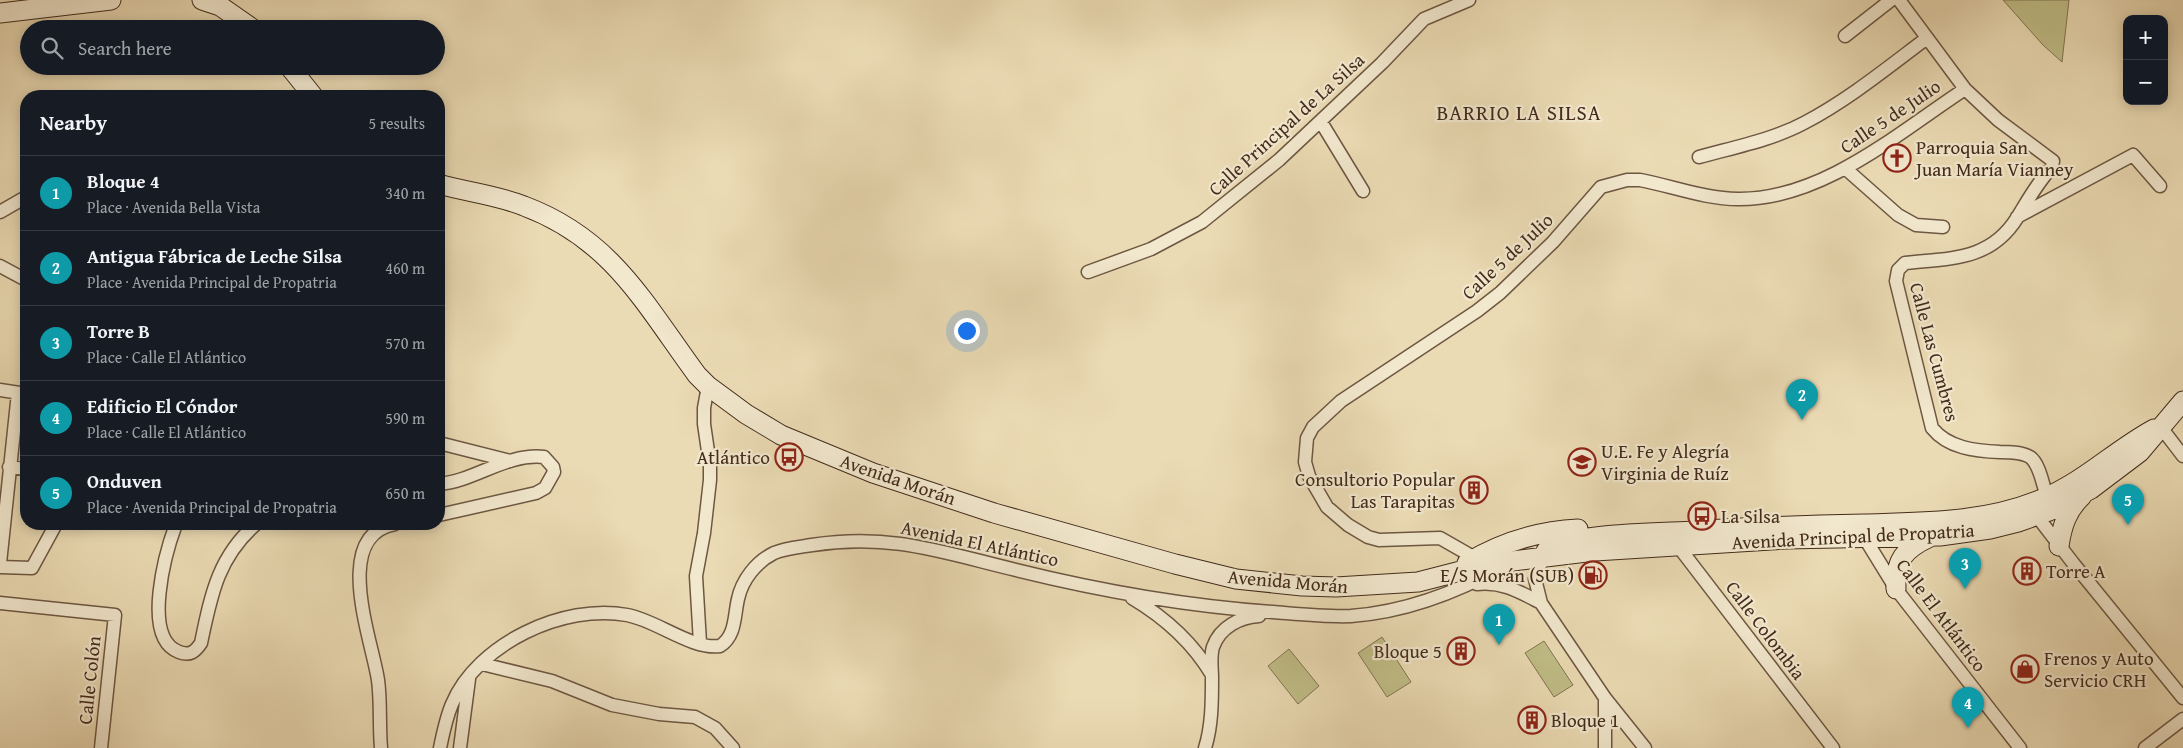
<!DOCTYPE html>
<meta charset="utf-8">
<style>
body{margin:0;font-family:"Gentium Book Plus",serif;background:#20242c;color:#f1f3f6}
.controls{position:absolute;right:15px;top:15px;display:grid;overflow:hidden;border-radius:10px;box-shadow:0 2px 12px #0003}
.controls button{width:45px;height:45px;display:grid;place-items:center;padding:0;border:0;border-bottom:1px solid #363941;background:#171b24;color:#f1f3f6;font:25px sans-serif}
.you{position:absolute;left:966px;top:330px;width:18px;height:18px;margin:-12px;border:4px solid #fff;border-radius:50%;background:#1a73e8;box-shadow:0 0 0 8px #1a73e833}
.badge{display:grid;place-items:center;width:32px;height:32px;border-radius:50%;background:#1a73e8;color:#fff;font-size:16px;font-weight:700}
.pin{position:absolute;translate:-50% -41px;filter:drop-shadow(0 1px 2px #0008)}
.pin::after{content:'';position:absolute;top:26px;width:18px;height:15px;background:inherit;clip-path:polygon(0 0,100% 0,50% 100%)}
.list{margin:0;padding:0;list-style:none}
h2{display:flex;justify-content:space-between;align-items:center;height:65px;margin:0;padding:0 20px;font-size:21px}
h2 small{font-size:16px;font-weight:400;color:#9ea1a6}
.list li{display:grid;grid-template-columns:32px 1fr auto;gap:15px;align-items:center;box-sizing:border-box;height:75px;padding:0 20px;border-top:1px solid #363941}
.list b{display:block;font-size:19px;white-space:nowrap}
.list p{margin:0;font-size:16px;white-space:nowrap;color:#9ea1a6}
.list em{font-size:16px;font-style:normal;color:#9ea1a6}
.icon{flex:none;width:28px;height:28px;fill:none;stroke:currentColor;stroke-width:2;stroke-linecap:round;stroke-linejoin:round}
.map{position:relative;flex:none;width:2183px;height:748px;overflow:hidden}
.search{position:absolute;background:#171b24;box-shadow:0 2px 12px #0003;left:20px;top:20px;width:425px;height:55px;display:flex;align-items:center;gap:12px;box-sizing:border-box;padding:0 18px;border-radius:28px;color:#9ea1a6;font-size:19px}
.panel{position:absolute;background:#171b24;box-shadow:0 2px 12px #0003;left:20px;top:90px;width:425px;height:440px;border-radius:20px}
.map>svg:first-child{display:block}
</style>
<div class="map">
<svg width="2183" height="748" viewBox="0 0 2183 748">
<rect width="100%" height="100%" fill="#ebdbb4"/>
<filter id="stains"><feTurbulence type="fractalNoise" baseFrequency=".004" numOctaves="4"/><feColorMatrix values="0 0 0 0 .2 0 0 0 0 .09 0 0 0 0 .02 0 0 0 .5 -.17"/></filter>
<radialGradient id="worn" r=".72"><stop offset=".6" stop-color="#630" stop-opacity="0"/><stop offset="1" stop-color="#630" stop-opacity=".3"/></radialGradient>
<path fill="#c0bd87" stroke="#827452" d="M2003,0H2069L2062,62L2043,45Z
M1382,637L1411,682L1387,697L1358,653Z
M1544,641L1573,685L1554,697L1525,653Z
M1289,649L1319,686L1298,704L1268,666Z"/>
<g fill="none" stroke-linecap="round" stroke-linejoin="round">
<g stroke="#6d5742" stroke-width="15">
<path id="street" d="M1899,0L1965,89L1998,120L2053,161L2052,167C2037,183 2028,200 2017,218C1990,261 1950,258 1905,263L1898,270L1896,281L1932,428C1948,448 1975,451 2000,452C2009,452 2022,452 2030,457C2040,464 2043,486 2047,497
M1845,36L1891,0
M1321,122L1363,191
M1699,157C1735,147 1772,140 1804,123C1848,100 1887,68 1927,38
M1846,169L1898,215L1916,225L1943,227
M0,212L26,197
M2017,217L2133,155L2160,186
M0,266L26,280
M1088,272L1151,249L1202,222L1279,160L1382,63L1424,19L1469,0
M0,390L26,394
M2160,426L2183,456
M439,443L510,461
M9,467L26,469
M439,484C475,481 506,453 544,457L553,467L554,472L545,488L536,493L439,515
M2033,511L2073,563L2183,698
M176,524C166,551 141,638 179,652C190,656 195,652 201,643C211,595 218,557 256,524
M1863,531L1864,537L1896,589L2020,748
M1678,541V546L1833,748
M1543,557L1535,579L1541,603L1605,698L1645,748
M1475,558L1440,538L1379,540L1368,537L1348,525L1327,507L1309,476L1305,462L1307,438L1313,427L1341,401L1477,311L1500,293L1553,242L1601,187L1627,180H1640C1672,186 1705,199 1738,199C1822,200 1898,133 1965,89
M0,563L18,393
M0,567L32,568L56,524
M1477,584C1502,581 1520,592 1541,603
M1132,598C1164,617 1193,643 1212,675
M0,603L115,615L101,748
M700,643L696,576L704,533L710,480V465L704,424V408L708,386
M482,664L552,681L612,705L659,714L695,717L715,728L733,748
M381,748C379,725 381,702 378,680C372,640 331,535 395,524
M440,748C443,733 446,718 452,704C477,644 564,603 627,615C656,620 692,650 720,646C736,636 734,616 738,599C742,580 756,562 774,553C785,548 800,547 812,545C891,533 941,552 1016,570C1101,591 1186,606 1273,612C1298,614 1325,617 1351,616C1406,612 1458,592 1506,565
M460,748L469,679
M1205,748C1212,726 1212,701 1212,678C1212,668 1210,657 1213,647C1220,627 1240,617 1259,616
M1605,748V698
M2145,748L2183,719"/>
</g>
<g stroke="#432b1c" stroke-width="21">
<path id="secondary" d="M202,0L220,6L253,29
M0,13L111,0
M289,66L313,96
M439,184C466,192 497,195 524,206C612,239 644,303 697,375L708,386L746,414L781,435L873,473L994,513L1175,564L1236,579L1302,586L1336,587L1418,582L1488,564L1595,551L1786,539L1940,536L1990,529L2018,522L2049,511L2091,489L2140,452L2183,401
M2059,546C2062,526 2067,510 2082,496
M1546,551C1561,533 1667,533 1694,531C1751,527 1807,525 1864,524C1925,522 1984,523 2042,499C2084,482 2115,450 2154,429
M1467,563C1502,542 1537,531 1578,529
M1896,589C1895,560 1904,549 1930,537"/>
</g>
<use href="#street" stroke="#f2e8ce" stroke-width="12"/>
<use href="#secondary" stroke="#f2e8ce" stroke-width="19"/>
</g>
<defs>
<g id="church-ring" transform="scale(1.4375)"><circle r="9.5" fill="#f2e8ce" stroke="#8f2418" stroke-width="1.5"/><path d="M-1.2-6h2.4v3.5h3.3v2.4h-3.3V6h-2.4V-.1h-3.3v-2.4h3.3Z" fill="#8f2418"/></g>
<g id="bus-ring" transform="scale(1.4375)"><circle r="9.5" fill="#f2e8ce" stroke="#8f2418" stroke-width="1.5"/><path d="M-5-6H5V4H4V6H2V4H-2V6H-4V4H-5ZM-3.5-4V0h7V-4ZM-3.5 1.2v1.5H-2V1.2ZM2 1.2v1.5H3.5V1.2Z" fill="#8f2418"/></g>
<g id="school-ring" transform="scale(1.4375)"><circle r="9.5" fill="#f2e8ce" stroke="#8f2418" stroke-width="1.5"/><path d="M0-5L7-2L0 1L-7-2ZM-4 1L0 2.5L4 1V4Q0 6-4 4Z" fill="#8f2418"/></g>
<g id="building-ring" transform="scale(1.4375)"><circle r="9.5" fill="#f2e8ce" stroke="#8f2418" stroke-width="1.5"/><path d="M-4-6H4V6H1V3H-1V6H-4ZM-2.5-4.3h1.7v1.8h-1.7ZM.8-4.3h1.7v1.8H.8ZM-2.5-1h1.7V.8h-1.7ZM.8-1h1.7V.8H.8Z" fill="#8f2418"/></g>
<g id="fuel-ring" transform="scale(1.4375)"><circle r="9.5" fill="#f2e8ce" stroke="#8f2418" stroke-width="1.5"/><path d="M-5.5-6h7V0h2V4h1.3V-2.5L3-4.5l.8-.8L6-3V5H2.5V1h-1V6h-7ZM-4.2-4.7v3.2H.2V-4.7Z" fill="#8f2418"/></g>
<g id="shop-ring" transform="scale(1.4375)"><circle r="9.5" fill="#f2e8ce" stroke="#8f2418" stroke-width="1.5"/><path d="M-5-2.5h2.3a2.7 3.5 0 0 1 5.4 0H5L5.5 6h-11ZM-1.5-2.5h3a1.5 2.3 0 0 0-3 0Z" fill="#8f2418"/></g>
</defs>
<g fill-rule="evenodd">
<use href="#church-ring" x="1897" y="158"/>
<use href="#bus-ring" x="789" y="457"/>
<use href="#school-ring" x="1582" y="462"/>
<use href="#building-ring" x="1474" y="490"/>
<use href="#bus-ring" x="1702" y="516"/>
<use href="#building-ring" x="2027" y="571"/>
<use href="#fuel-ring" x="1593" y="575"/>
<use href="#building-ring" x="1461" y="651"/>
<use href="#shop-ring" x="2025" y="669"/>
<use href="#building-ring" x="1532" y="720"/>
</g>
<g text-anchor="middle" stroke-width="4.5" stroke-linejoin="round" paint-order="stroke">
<g font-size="19" fill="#432b1c" stroke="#f2e8ce">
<text transform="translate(1890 116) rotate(-34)" y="7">Calle 5 de Julio</text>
<text transform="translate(1286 124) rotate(-42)" y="7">Calle Principal de La Silsa</text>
<text transform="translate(1507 256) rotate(-43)" y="7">Calle 5 de Julio</text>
<text transform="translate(1935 352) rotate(75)" y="7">Calle Las Cumbres</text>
<text transform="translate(898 479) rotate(19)" y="7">Avenida Morán</text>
<text transform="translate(1853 536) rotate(-3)" y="7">Avenida Principal de Propatria</text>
<text transform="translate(980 543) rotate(12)" y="7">Avenida El Atlántico</text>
<text transform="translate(1288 581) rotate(5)" y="7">Avenida Morán</text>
<text transform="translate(1942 615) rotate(53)" y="7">Calle El Atlántico</text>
<text transform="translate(1766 630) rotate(53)" y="7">Calle Colombia</text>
<text transform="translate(89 680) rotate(-84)" y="7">Calle Colón</text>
</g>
<g font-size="19" fill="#432b1c" stroke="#f2e8ce" text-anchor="start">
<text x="1916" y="154">Parroquia San<tspan x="1916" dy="22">Juan María Vianney</tspan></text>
<text x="1601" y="458">U.E. Fe y Alegría<tspan x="1601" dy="22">Virginia de Ruíz</tspan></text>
<text x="770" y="464" text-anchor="end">Atlántico</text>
<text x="1455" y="486" text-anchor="end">Consultorio Popular<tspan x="1455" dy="22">Las Tarapitas</tspan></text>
<text x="1721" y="523">La Silsa</text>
<text x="2046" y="578">Torre A</text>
<text x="1574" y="582" text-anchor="end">E/S Morán (SUB)</text>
<text x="1442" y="658" text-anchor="end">Bloque 5</text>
<text x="2044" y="665">Frenos y Auto<tspan x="2044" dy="22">Servicio CRH</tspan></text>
<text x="1551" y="727">Bloque 1</text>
</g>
<g font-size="21" letter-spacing="1" fill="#432b1c" stroke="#f2e8ce">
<text x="1519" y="120">BARRIO LA SILSA</text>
</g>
</g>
<rect width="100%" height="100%" filter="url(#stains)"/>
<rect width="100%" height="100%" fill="url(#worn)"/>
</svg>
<div class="controls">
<button>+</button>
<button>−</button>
</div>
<div class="you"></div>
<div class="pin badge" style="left:1499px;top:645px;background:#0f9aa8">1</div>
<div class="pin badge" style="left:1802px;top:420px;background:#0f9aa8">2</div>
<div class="pin badge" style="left:1965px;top:589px;background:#0f9aa8">3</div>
<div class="pin badge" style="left:1968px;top:728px;background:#0f9aa8">4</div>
<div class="pin badge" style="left:2128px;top:525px;background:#0f9aa8">5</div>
<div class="search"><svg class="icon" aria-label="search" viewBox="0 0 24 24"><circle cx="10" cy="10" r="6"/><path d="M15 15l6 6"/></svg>Search here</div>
<section class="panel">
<h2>Nearby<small>5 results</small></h2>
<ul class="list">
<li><span class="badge" style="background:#0f9aa8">1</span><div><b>Bloque 4</b><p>Place · Avenida Bella Vista</p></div><em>340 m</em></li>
<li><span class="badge" style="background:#0f9aa8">2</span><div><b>Antigua Fábrica de Leche Silsa</b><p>Place · Avenida Principal de Propatria</p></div><em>460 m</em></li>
<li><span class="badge" style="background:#0f9aa8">3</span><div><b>Torre B</b><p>Place · Calle El Atlántico</p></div><em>570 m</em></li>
<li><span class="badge" style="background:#0f9aa8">4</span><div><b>Edificio El Cóndor</b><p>Place · Calle El Atlántico</p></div><em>590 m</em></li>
<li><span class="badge" style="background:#0f9aa8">5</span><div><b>Onduven</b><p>Place · Avenida Principal de Propatria</p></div><em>650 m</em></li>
</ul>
</section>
</div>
